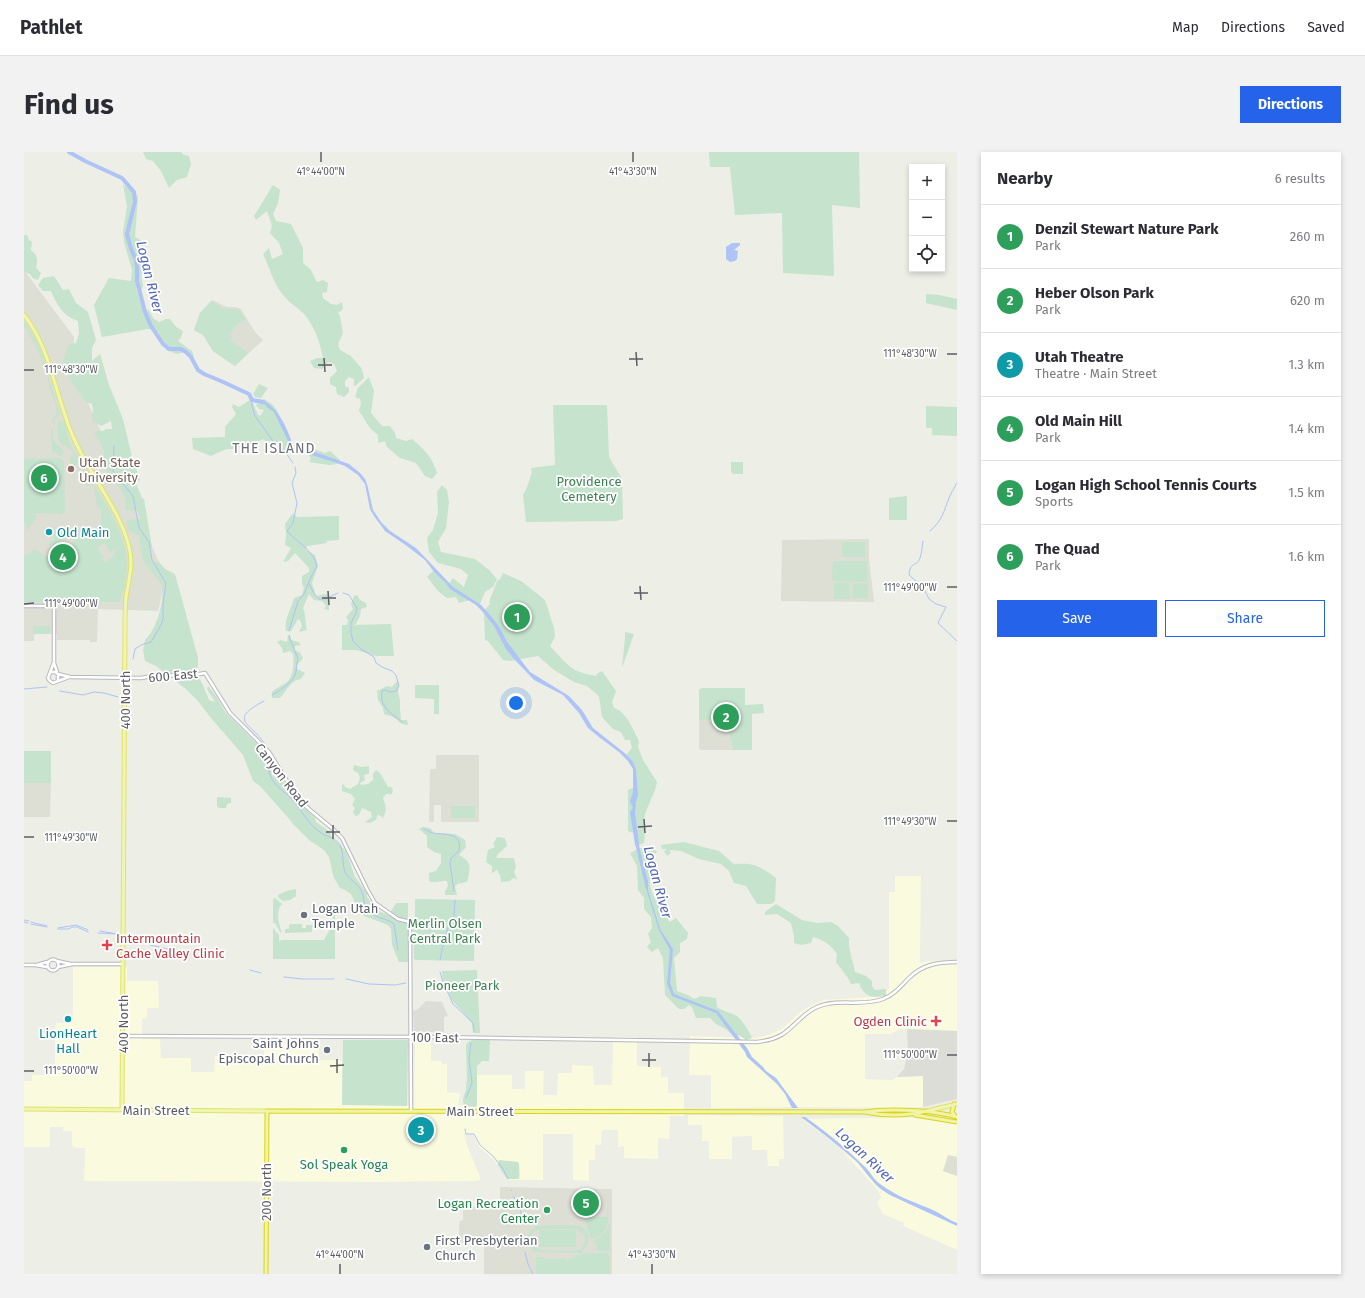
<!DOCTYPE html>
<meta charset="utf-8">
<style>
body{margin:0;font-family:"Fira Sans",sans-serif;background:#f2f2f3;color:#2b2b33}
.controls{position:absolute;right:12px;top:12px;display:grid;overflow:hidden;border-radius:0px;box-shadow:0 2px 6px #0003}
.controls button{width:36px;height:36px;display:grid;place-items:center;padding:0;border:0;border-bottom:1px solid #e1e1e2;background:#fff;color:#2b2b33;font:20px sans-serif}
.you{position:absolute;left:492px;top:551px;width:14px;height:14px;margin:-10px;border:3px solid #fff;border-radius:50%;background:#1a73e8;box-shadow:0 0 0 6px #1a73e833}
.badge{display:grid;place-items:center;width:26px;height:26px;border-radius:50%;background:#2563eb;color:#fff;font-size:13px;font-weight:700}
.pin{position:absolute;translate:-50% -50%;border:2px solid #fff;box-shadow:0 1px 4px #0006}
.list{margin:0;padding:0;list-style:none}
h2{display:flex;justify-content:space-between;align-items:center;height:52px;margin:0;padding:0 16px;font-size:17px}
h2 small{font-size:13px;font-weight:400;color:#7c7c81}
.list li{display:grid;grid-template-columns:26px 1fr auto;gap:12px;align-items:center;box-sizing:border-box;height:64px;padding:0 16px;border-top:1px solid #e1e1e2}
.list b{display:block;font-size:15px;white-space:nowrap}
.list p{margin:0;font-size:13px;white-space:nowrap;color:#7c7c81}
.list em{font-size:13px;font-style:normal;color:#7c7c81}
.actions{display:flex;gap:8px;padding:12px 16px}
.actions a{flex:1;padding:9px 0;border:1px solid #2563eb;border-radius:0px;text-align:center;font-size:14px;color:#2563eb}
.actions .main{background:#2563eb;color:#fff}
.icon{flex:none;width:22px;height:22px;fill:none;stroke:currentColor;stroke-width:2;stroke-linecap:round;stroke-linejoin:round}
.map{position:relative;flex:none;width:933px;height:1122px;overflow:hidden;border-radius:0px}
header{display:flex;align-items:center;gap:24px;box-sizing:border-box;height:56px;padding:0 20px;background:#fff;border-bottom:1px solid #e1e1e2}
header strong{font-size:19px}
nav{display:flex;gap:22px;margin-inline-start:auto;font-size:14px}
.intro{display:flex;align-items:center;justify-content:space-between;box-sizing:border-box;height:96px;padding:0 24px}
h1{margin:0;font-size:28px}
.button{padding:10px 18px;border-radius:0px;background:#2563eb;color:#fff;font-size:14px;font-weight:700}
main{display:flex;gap:24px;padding:0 24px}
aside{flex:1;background:#fff;border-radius:0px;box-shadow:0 2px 6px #0003}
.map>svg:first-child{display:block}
</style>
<header>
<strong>Pathlet</strong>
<nav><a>Map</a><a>Directions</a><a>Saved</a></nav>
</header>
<div class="intro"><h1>Find us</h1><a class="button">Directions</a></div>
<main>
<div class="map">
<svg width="933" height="1122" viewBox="0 0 933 1122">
<rect width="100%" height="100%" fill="#edeee6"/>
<path fill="#f9fade" d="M871,724H897L896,811L903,809L933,808V879L876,877L867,882H841V927L868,928L873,925L899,924V955L875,956L766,955L687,956V923H665L666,884L731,886L747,882L759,876L777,859L786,854L799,848L849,845L865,837V740H871Z
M49,815H103V829H134L135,856H123V866L118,867V887H136L137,906H167V920H190L191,904H240V887H295V908H318V953H390L391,888H407V909H418V912H423V940L436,941L434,953H453V923H488V937H501V919H520L519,943H533L534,921H548V913L569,914L570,933H588L589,885H613V914L637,915V925H644V941H660V964H646L645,987L634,986V1007L600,1006V994L594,995V978H578L577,993H571V1008H565V1029L549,1028V982H519V1028H483L479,1019L467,1005L456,996L449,983L440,982L442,990L457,1028L451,1029L355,1030L60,1029L61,996H52L48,994V979H39V975H26V995H0V929H8V923H31V877L32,871H41V864L49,863Z
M664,963L759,964L760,1007H755V1014H744L743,998H728V984L708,985V1007H685V989H678V973H664Z
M885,965L933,972V1098L879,1074L880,1071L859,1062L853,1051L857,1045L854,1038L814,994L778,967Z"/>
<path fill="#ddddd8" d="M402,849L418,850L424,864L420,865V880H390L389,859L394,857Z
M883,877L933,879V947L899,955V924L873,925L880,917L884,900Z"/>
<path fill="#ddded4" d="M0,118L50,185L49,217L142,426L134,459L74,457L73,490H66V488H33V482H10V489H0Z
M188,148L203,155H212L217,157L231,180L239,188L211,214L189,199L179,183L170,178L176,161Z
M845,387V407L850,450L757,449L758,388Z
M675,568L702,569L709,598H677L675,596Z
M412,603H455V670H417V653H410V670H405L406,617H412Z
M0,631H27L26,665H0Z
M924,1003L933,1005V1024L919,1019Z
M476,1035L588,1037V1122H460V1091H435V1070L439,1068V1055H459L461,1049H476Z"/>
<path fill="#c5e3cd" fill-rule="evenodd" d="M119,0H157L160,3L165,4L167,12L163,25L153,28L145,36L137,19L129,9L122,7Z
M685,0H835L836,56L808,53L810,124L759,121L758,61L711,63L706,15H686Z
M99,32L114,44L111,85L118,89L119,99L116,108L121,116L117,124L119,134L117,139L112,135L120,161L124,157L130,167L135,170L142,167H146L152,175L159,179L157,186L154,189L168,199L170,205L161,200L153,202L142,198V193L130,178L124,177L78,185L70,153L85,126L107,129L108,118L100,90L99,80L103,54Z
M249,33L256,38L254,51L249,62L252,69L267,72L279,96V111L287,118L293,130L299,128L304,131L303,140L298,141L299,146L307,152L313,153L318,150L319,157L314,161L316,164L319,181L314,192L316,198L327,204L338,217L340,226L331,234L330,233V227L325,225L321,229V234L325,236V240L320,245L313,242L312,235L306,232V226L313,219L310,212L304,210L298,217L290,216L286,209L293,206H299C296,191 291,175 281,163C275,156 266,152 260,144C249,132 246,116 239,102L245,96L248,107L259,102L255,91L246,81L248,74L243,59L232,68L230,64Z
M0,83H3L5,88L8,90L7,98C14,104 14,107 12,116L17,121L14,128L8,126L7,123L0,119Z
M30,124L39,138L45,137L52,151L64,160L72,188L68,196V209L76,202L85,233L99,267L108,305L116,328L112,331L118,346L120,347L128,395L125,397L128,410H135L141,417L151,422L174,506V514L171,520L163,522H142L132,514L121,509L119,498L121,488C132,479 141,448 138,434C136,427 125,418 121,411C117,404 117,392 115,384L105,378L102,370L106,368L116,367L113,359L101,358L102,348L98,339L79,314C81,305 81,299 76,290C74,287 72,286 71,281L74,278L79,279L82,277H88L87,269L77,274L68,268C68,261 70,260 68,252L62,250L48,231L39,211L44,193L52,191L55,182L54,169C39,164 33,153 27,139H19L14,133L19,126Z
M902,142L915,143L933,147V158L902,151Z
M187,149C191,151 195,154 199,156C213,160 213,152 221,167L214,171L205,182L208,184L206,188L224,201L211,214L189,199L179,183L170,178L176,161Z
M0,169L11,186L18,202L36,262L31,267L30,273L28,269L32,262L35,260H32V254L25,235L26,233L16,203L0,173Z
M345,225L350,239L347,261L358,274H366L371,281L372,286L382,289L388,287C399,296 409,306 413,321L408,327L401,324L392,311L376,306L363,295L361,289L354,291V283L346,276L335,259L337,251L336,247L331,245L334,236Z
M235,232L244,236L237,246L231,245L229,242Z
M240,247L249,253L254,260L259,275L267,296L265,300L257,299L247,289H241L239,287L223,295L216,294L211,297H203L193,301L187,304L169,297L168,286L201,285V275L212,262L208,255L209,252L215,255L226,248L229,251L234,263L236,264L240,258L235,257L232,253Z
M529,253H583L585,305L598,327L599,367L592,369L502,370L499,343L503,335L508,320L507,316L531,313Z
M902,254L933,255V284L908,283V276H902Z
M35,269H38L40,270L46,292L50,300L54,304C70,339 104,375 103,414C103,427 99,439 96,450H0V404L10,398L14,399C18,406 32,406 36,398C50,398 51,393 51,380H54V387H64V385H70V386H74L75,385H77V357H74V354H73L70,335L68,333L63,334L62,322H59L58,316L56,315V313H49L48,315H47L46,306L49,304L48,298C37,291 34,293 34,279C34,274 33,272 35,269ZM81,391L86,400L90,398L91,403L81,410L78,408L80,404L73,397L76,393Z
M29,275V292L30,288C32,293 38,295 40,301L37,304H36L30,299V294V300L28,302L27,277H28Z
M290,297L301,301L306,299L316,308L313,312L305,313L285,310L287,306L283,301L285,298Z
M36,306L40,310L41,359L38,362L21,361L0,362V307Z
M707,310H719V322H709L707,320Z
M418,333L423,338L425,350L422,376L414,390L417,400L451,407L465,418L473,427L469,435L461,440L456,452H452L446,448L435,451L432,445L423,446L414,439L403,425L409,419L425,432L429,426L440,435L444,423L437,417L414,411L405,400L403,386L409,378L414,361L413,340Z
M883,344V368H865V346Z
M269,361L273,365L315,364V388L302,389L303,391L283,394L282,398L291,403L294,414L288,431L292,444L302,442L305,445V458L300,457L302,454L298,449L290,448L285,442L279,456C282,463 281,470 283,478L275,480L278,474L276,468L274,467L267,479H262C260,466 267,458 270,446L278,443L280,436L278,432V424L285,420V416L271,401L264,409L259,410L267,396L261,393L262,383L261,372Z
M0,362L12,363V366L4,378L0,369Z
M42,380H45L43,386L32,392L26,393V389H30V381L31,383H39L41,386L42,385Z
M818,390H841V405H818Z
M809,409H843V430L808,429Z
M479,421L497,429L521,448L530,476L531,485L526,494C533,501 543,514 551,518C557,521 565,523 572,524L574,521L578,519L592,539L588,550L590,556C603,560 609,578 615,589L614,595L619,608L633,630C631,642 624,651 621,663C619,671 622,681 620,691L611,694L609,681L604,679V638L612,635V617L603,602L608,596L606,588H601L597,580L589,577L578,565L575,544L563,534L550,530L530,518L514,504L486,509L479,508L464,489L461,488L460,459L466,452L465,450L473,429L476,427Z
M810,431H825L826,447H812L810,446Z
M844,431V446H828L829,432Z
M333,443L336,448L342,451L343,455L337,457L336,464L331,473L367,472L370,504H352L332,498H318V473H323L324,468L322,465L329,457L327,452L330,444Z
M9,474H26V482H10Z
M601,480L610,482L598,516L601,486Z
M264,483H266L267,488L275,490L277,493L271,494V498L276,501L279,506L273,513V517L281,521L277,527C267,528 262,539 256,546H248V540C252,536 257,534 262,531C270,525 270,511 269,502L266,499L259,501L258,496L253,490L257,488L263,490Z
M153,526H175L178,531L185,548L191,550L183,537L184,534L192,544L202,561L233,592L237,600L244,604L248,612L247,617L248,623L251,625H256L277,653L291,666L292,670L306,680L307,684L322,699L331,725L343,741V745L348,752L355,759L367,764V759L372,751H384V810H375L368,793L367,777L364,773L340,764L334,758L327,742L321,738L316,736L310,726L305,705L300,698L285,688L269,672L267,669L236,634L229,629L219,603L187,566L174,549L162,537L150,528Z
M372,530H375L374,540L376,549V557L377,568H383L384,573C376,573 375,568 369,565C366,563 363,564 360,562L359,556L354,548L353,539L363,534L368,535Z
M391,533H415V562H410V547L391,546Z
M678,536H721V553L739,552L740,561L728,562V598H709L702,569L675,568V538Z
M0,599H27V631H0Z
M330,613L338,615L345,614V622L340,623L341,628L336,631L337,633L344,632L349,628V622L352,618L356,621L364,635H367L369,638L368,642H362L359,646C362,654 363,659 359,666L354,662L352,668L346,671L341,670L348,665L347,660L338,656L335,663L331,664L329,660L331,656L328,653L331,647L327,642L318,639V631L321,635L326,637L334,632L336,626L334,621L329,618Z
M193,645L207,646V651L203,652L202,656H195L193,654Z
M427,654H451V666H427Z
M399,675L406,676L410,681L431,682L441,688L442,695L435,703C449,710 446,717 443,730L433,732L431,735L433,743H421V739L424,734L423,729C417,728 412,732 405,729V721L412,719L417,711V702L410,700L403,695V684L395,677Z
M473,685L481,686L483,694L474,702L472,706H490L492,715L490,720L493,727L489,726L486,729L477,730L476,723L473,718L468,721V714L462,710L464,698L471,695L469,692Z
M660,690L695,699L710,712C732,711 735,714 752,726L751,749L747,752H733L722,734L710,731L705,719L697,712L675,707L657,699L645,698L647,701L643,704L640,699L643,697H638L637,693Z
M616,696H630L633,700L630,702L626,703V734L630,745L636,746L644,758V768L646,770L652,766L664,781L663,787L656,791V800L650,806L653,839L664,843L670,847L677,844L692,846L693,855C698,859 711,862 714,865C717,867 728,883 728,886L722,888L715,883L711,886L702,877L692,872L686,866H672L668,855L665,853L660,857H655L641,843L639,806L634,796L628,800L623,795L627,790L624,782L628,776L627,765L620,757V746L614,738L613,714L606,701Z
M272,737V744L266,748L259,749L254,745V743L263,739Z
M251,746L258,752C251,758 255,773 258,781L256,780L251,771H249V747Z
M391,747L451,748L450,809L392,808L390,807L389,773L391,770Z
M752,752L778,768L793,771L807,770L814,774L825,786C824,798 829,808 831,820L842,824L848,829V834L851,838L862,837V844C848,846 840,845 835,831L827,832L824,826L812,810L813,802C807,793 800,788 789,785L787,791L777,793L770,791V784L767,771L753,762L741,763V760Z
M311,756V807H249V776L255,783V789L258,788H300L307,775L308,774L309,759Z
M267,772H278V776H282V773H288V780L261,781V777H265V773Z
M453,818L456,881H449L448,871L427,847L419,828L418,819Z
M319,888H384L383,954L318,953Z
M450,888H466L465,909H458L453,914V953L452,955L441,954C436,947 442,943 442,936C444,922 442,907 442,893L445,889Z
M475,1008L494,1010L495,1012C495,1017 496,1022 495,1027H483L474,1013Z
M551,1042L574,1043V1061L550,1060Z
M563,1065H584C585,1076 578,1085 566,1087L561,1067Z
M586,1069V1099H573V1093L569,1092L570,1088C579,1084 584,1079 586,1069Z
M513,1074C523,1074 544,1072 553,1074C559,1075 563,1079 564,1084C566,1090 563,1094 559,1098V1101L509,1100C508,1097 506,1095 504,1092C502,1084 506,1077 513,1074ZM515,1077H553L560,1082L561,1090L557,1097L553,1098C540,1098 499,1104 508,1081Z
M515,1078H552V1095H515Z
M563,1101H584L585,1104H586V1122H513L511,1114H512V1105H520L521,1107H541L543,1109L550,1104Z"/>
<path fill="#aec3f6" d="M708,91H716V93L710,98L714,99L713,107L711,109L706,110L702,107V95Z
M234,247C254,252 264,278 270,296L282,297L325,312L336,321L341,327L343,332L349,358L357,370L366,379L392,396L429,435L457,453L467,464L476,476L483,490L506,520L545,544L558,558L569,576L603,603L609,610L612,617L614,643L612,650L611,661L616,699L624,729V738L636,777L649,797L646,831L650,842L694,859L723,896L728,905L739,915L742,919L752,926L774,956H768L761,942L753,932L723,905L721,900L692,861L648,844L643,832L646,798L635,778L621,733L611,691L606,660L609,656L606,649L609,640V617L604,609L595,600L575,585L564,576L555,561L539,543L510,528L491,508L482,497L470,474L458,459L452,453L426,437L421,430L411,421L401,408L383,394L361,379L350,364L346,357L341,332L334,323L321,314L310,310L278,300H272L268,297L250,260L244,256L241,252L232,250Z
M777,965H781C803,980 823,997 842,1016C847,1021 850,1028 856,1032C873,1045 893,1051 911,1059C919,1063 925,1068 933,1071V1074L866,1043C859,1039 852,1034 847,1027C842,1021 838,1016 833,1010C815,994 796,979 777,965Z"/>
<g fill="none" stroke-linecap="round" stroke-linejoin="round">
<path stroke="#aec3f6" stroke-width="1" d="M228,248V254L231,264L249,289L259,297L269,311
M90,294L89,319L109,344L115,376L125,390L128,408L142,431L139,452V467L137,473L127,490L117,493L111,497L109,507
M906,379C918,369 920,359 925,346C927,341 930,336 933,331
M899,389C898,394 898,401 896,406C893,415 886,409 885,423L899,435L905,447L912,452L922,455L914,471L933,489
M285,432L291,443L295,447H301L314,441
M319,441L325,443L333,456L332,461L327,471V481L329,489L337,497L350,505L352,511L358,515L368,519L372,523L375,534L372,539L366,540L361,538L358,539C355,555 367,561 378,570
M265,479L274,449L280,442L287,425L293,414C289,397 273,391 263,379L269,371L273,351L268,331L272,321L271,315
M0,537L23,535
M36,539L59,543L70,540L80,541L94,545
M248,543C256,538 267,532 271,523C273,518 272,512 274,507L265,484
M240,549C202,569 228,571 241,592
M243,605C244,611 244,618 246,623C251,636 264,641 272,652C280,662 285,673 296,680C302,685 311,685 316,693C320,701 318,712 321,720C325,728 333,731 337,738C341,746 338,753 346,760C353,767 363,766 370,772L374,798
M400,677C403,679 406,680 409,681C421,683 439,680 435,699L427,706L426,712L430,739
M0,768L5,769
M0,770L4,771
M7,770L23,774
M7,772L23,775
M34,776L52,773L64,778
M34,777H44L49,775H53L64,780
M76,779L93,782
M74,781L94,782
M106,784L126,793L166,802
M176,806L184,807
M416,808L420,788L424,776L430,764L431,748
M226,818L237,821
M416,820L419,830L429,852L449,871L450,879
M260,825L278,827H310
M322,827L345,832L371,833L382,831
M442,946L448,931L445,907L447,891
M441,977L442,982H450L456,993L469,1004L479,1017L484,1027
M487,1038L488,1039
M490,1045L497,1059V1068
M501,1100L504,1112L509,1122"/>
<path stroke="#aec3f6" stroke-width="4" d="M45,0L61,9L98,26L110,40L111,50L103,82L107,97L112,108L113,115V129L121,160L127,174L139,192L145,197H157L162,200L167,205L174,218L180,222L197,229L225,242L228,248L239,250"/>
<g stroke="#b7b8be" stroke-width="4.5">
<path id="secondary" d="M0,454H30V510L24,526L26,529L29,531L45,525
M30,511L33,520
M27,520H31L34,522V528
M34,522L46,525L117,526L129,524L170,523L181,521L206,561L245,600L274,647L286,658L309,677L318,686L343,737L351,751L374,767L386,770L387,959
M23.5 813a5.5 5.5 0 1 1 11 0a5.5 5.5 0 1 1-11 0Z
M33,809L47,812
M0,813H11L23,815
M13,813L23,810
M34,815L49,812H99
M99,884L408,885L733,890C742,889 751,887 759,882C771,874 779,861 793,855C813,846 838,855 859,847C870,843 877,834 885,826C899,812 915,810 933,810"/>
</g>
<g stroke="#e2e16a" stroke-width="5">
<path id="primary" d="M0,163C23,192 29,229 41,263C45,277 51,290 58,303C73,332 101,368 106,400C109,416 104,430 102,445C101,455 101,466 101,476L98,958
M0,957L243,959
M903,959L933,952"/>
</g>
<g stroke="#dbd319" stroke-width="5">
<path id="trunk" d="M930,952L928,960L931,964
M841,960C851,958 860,958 870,958C892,958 912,959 933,965
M891,963L933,970
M242,1122L243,959L840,960C860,964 883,964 903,959"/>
</g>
<use href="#secondary" stroke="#fff" stroke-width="2.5"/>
<use href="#primary" stroke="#eff6b2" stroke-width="3"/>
<use href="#trunk" stroke="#f0f4a6" stroke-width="3"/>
</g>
<path fill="none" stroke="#5d5e64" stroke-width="1.5" d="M297,0V10M609,0V10M612,200L613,214M923,202H933M300,206L301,220M605,207H619M294,213H308M0,218H10M616,434L617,448M923,435H933M304,439L305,453M610,441H624M298,446H312M0,452L10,451M620,667L621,681M923,669H933M309,673V687M614,675L628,674M302,680H316M0,685H10M625,901V915M923,903H933M313,907V921M618,908H632M306,914L320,913M0,919H10M316,1112V1122M628,1112V1122"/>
<circle fill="#8d6e63" stroke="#fff" stroke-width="1.5" cx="47" cy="317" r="4"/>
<g fill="#0f9aa8" stroke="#fff" stroke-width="1.5">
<circle cx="25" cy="380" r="4"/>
<circle cx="44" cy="867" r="4"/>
</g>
<g fill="#6b7280" stroke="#fff" stroke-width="1.5">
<circle cx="280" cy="763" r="4"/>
<circle cx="303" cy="898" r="4"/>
<circle cx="403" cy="1095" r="4"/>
</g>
<g fill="#e0444e" stroke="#fff" stroke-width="1.5">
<path d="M81 787h4v4h4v4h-4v4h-4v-4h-4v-4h4z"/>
<path d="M910 863h4v4h4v4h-4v4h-4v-4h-4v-4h4z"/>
</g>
<g fill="#2e9e5b" stroke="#fff" stroke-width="1.5">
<circle cx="320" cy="998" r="4"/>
<circle cx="523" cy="1058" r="4"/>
</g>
<g text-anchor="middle" stroke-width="3.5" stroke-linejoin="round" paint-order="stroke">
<g font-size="13" fill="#785e54" stroke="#fff" text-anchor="start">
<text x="55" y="315">Utah State<tspan x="55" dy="15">University</tspan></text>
</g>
<g font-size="13" fill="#3f8254" stroke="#fff">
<text x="565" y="334">Providence<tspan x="565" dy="15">Cemetery</tspan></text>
<text x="421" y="776">Merlin Olsen<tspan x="421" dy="15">Central Park</tspan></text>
<text x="438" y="838">Pioneer Park</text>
</g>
<g font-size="13" fill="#0d838f" stroke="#fff" text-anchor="start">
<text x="33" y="385">Old Main</text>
<text x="44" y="886" text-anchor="middle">LionHeart<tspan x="44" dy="15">Hall</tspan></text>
</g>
<g font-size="13" fill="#5d5e64" stroke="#fff">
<text transform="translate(149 523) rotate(-5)" y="5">600 East</text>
<text transform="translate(101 548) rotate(-90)" y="5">400 North</text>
<text transform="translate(258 623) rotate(52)" y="5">Canyon Road</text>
<text transform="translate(99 872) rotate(-90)" y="5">400 North</text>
<text transform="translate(411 885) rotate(1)" y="5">100 East</text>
<text x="132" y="963">Main Street</text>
<text x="456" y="964">Main Street</text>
<text transform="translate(242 1040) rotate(-90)" y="5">200 North</text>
</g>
<g font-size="13" fill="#5b616d" stroke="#fff" text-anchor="start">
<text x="288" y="761">Logan Utah<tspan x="288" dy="15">Temple</tspan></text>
<text x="295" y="896" text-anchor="end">Saint Johns<tspan x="295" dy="15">Episcopal Church</tspan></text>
<text x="411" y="1093">First Presbyterian<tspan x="411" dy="15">Church</tspan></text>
</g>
<g font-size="13" fill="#be3a42" stroke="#fff" text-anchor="start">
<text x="92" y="791">Intermountain<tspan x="92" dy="15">Cache Valley Clinic</tspan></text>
<text x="903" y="874" text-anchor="end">Ogden Clinic</text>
</g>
<g font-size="13" fill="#27864d" stroke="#fff">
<text x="320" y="1017">Sol Speak Yoga</text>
<text x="515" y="1056" text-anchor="end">Logan Recreation<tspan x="515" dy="15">Center</tspan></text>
</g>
<g font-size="14" font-style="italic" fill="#5368b7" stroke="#fff">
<text transform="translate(126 125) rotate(76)" y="5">Logan River</text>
<text transform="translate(634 730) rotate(75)" y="5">Logan River</text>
<text transform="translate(841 1003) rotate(43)" y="5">Logan River</text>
</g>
<g font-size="14" letter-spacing="1" fill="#6e7076" stroke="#fff">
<text x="250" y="301">THE ISLAND</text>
</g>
</g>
<g font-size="10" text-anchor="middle" fill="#5d5e64" stroke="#fff" stroke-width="3.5" stroke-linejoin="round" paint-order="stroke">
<text x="297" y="23">41°44'00"N</text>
<text x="609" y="23">41°43'30"N</text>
<text x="886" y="205">111°48'30"W</text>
<text x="47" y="221">111°48'30"W</text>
<text x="886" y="439">111°49'00"W</text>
<text x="47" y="455">111°49'00"W</text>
<text x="886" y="673">111°49'30"W</text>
<text x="47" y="689">111°49'30"W</text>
<text x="886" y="906">111°50'00"W</text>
<text x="47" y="922">111°50'00"W</text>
<text x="316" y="1106">41°44'00"N</text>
<text x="628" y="1106">41°43'30"N</text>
</g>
</svg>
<div class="controls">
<button>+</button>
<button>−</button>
<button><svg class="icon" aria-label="locate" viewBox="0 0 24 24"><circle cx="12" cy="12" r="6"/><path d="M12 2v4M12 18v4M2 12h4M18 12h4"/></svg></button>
</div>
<div class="you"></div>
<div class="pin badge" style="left:493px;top:465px;background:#2e9e5b">1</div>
<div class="pin badge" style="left:702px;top:565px;background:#2e9e5b">2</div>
<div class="pin badge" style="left:397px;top:978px;background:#0f9aa8">3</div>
<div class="pin badge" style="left:39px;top:405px;background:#2e9e5b">4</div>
<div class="pin badge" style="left:562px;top:1051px;background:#2e9e5b">5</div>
<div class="pin badge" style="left:20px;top:326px;background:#2e9e5b">6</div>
</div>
<aside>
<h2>Nearby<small>6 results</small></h2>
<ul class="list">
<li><span class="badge" style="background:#2e9e5b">1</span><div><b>Denzil Stewart Nature Park</b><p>Park</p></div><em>260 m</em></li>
<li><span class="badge" style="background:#2e9e5b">2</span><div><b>Heber Olson Park</b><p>Park</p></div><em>620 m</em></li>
<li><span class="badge" style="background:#0f9aa8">3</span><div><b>Utah Theatre</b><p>Theatre · Main Street</p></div><em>1.3 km</em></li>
<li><span class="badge" style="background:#2e9e5b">4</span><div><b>Old Main Hill</b><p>Park</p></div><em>1.4 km</em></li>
<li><span class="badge" style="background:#2e9e5b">5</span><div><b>Logan High School Tennis Courts</b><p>Sports</p></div><em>1.5 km</em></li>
<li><span class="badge" style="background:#2e9e5b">6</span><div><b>The Quad</b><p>Park</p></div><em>1.6 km</em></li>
</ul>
<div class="actions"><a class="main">Save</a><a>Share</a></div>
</aside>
</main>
